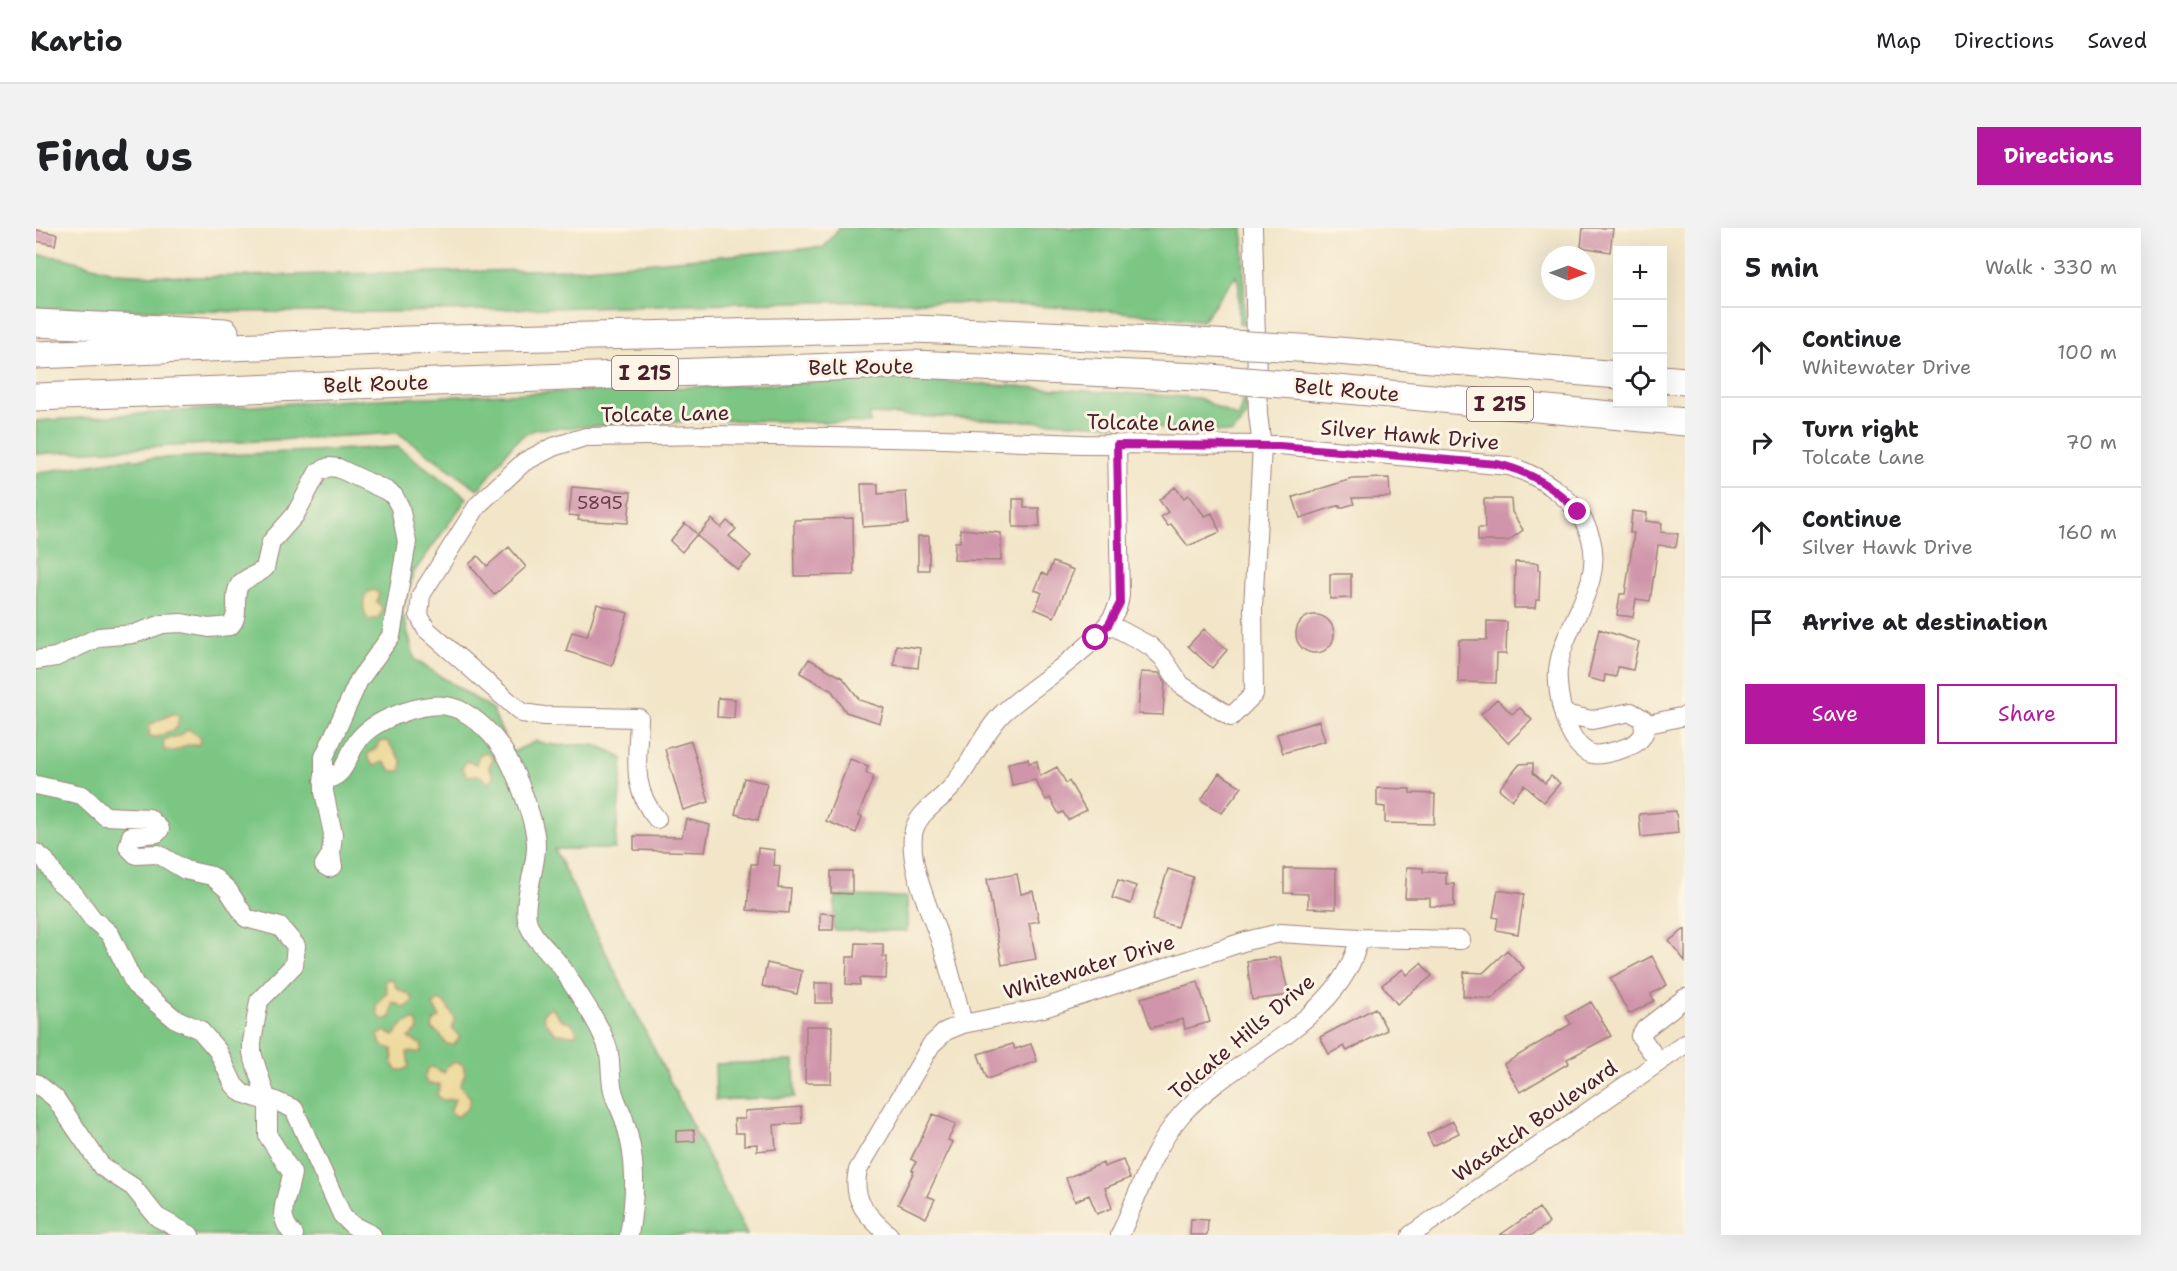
<!DOCTYPE html>
<meta charset="utf-8">
<style>
body{margin:0;font-family:"Shantell Sans",sans-serif;background:#f2f2f2;color:#202124}
.controls{position:absolute;right:18px;top:18px;display:grid;overflow:hidden;border-radius:0px;box-shadow:0 6px 24px #0002}
.controls button{width:54px;height:54px;display:grid;place-items:center;padding:0;border:0;border-bottom:2px solid #e0e0e0;background:#fff;color:#202124;font:30px sans-serif}
.compass{position:absolute;left:1505px;top:18px;width:54px;height:54px;border-radius:50%;background:#fff;box-shadow:0 6px 24px #0002;rotate:91deg}
.stop{position:absolute;width:18px;height:18px;margin:-14px;border:4px solid #b5179e;border-radius:50%;background:#fff}
.stop.end{background:#b5179e;border-color:#fff;box-shadow:0 2px 6px #0008}
.list{margin:0;padding:0;list-style:none}
h2{display:flex;justify-content:space-between;align-items:center;height:78px;margin:0;padding:0 24px;font-size:26px}
h2 small{font-size:20px;font-weight:400;color:#757577}
.list li{display:grid;grid-template-columns:39px 1fr auto;gap:18px;align-items:center;box-sizing:border-box;height:90px;padding:0 24px;border-top:2px solid #e0e0e0}
.list b{display:block;font-size:22px;white-space:nowrap}
.list p{margin:0;font-size:20px;white-space:nowrap;color:#757577}
.list em{font-size:20px;font-style:normal;color:#757577}
.actions{display:flex;gap:12px;padding:18px 24px}
.actions a{flex:1;padding:14px 0;border:2px solid #b5179e;border-radius:0px;text-align:center;font-size:21px;color:#b5179e}
.actions .main{background:#b5179e;color:#fff}
.icon{flex:none;width:33px;height:33px;fill:none;stroke:currentColor;stroke-width:2;stroke-linecap:round;stroke-linejoin:round}
.map{position:relative;flex:none;width:1649px;height:1007px;overflow:hidden;border-radius:0px}
header{display:flex;align-items:center;gap:36px;box-sizing:border-box;height:84px;padding:0 30px;background:#fff;border-bottom:2px solid #e0e0e0}
header strong{font-size:28px}
nav{display:flex;gap:33px;margin-inline-start:auto;font-size:21px}
.intro{display:flex;align-items:center;justify-content:space-between;box-sizing:border-box;height:144px;padding:0 36px}
h1{margin:0;font-size:42px}
.button{padding:15px 27px;border-radius:0px;background:#b5179e;color:#fff;font-size:21px;font-weight:700}
main{display:flex;gap:36px;padding:0 36px}
aside{flex:1;background:#fff;border-radius:0px;box-shadow:0 6px 24px #0002}
.map>svg:first-child{display:block}
</style>
<header>
<strong>Kartio</strong>
<nav><a>Map</a><a>Directions</a><a>Saved</a></nav>
</header>
<div class="intro"><h1>Find us</h1><a class="button">Directions</a></div>
<main>
<div class="map">
<svg width="1649" height="1007" viewBox="0 0 1649 1007">
<rect width="100%" height="100%" fill="#fcf5e5"/>
<filter id="ink" filterUnits="userSpaceOnUse"><feTurbulence type="fractalNoise" baseFrequency=".0167" numOctaves="2"/><feDisplacementMap in="SourceGraphic" scale="12" xChannelSelector="R" yChannelSelector="G"/><feConvolveMatrix kernelMatrix="1 2 1 2 8 2 1 2 1" color-interpolation-filters="sRGB"/></filter>
<filter id="wash" filterUnits="userSpaceOnUse"><feTurbulence type="fractalNoise" baseFrequency=".008" numOctaves="4" result="noise"/><feDisplacementMap in="SourceGraphic" scale="24" xChannelSelector="R" yChannelSelector="G"/><feGaussianBlur stdDeviation="1.35" result="paint"/><feColorMatrix in="noise" values="0 0 0 0 0 0 0 0 0 0 0 0 0 0 0 0 0 1.4 0 .05"/><feComposite in="paint" operator="in"/></filter>
<g filter="url(#wash)">
<rect width="100%" height="100%" fill="#f2e5c8"/>
<path fill="#7cc684" stroke="#637258" stroke-width="1.5" d="M803,0H1207L1209,97L1203,96V56L1200,48L1166,93C895,58 624,80 352,84C235,86 117,81 0,80V26L28,30L80,45L158,49L540,41L788,19Z
M866,151L1163,170L1203,190L1206,173L1211,174V188L1196,205L1100,198L834,186V195L677,192L502,201C472,208 463,242 442,261L362,205L0,226V193L287,173Z
M362,219L431,270L378,344L366,383L379,432L456,481L475,525L500,513C538,526 549,504 587,531L579,621H518L711,1007H0V245L81,232Z
M799,668L871,669V703L798,702Z
M758,833L759,869L680,872L679,836Z"/>
<path fill="#eeda9e" stroke="#9c7c64" stroke-width="1.5" d="M337,362L343,366L341,374L347,382L342,390L333,392C326,386 326,370 332,364Z
M138,485L143,489L141,500L121,509L113,508V497Z
M152,501L165,510L162,517H151L139,523L128,522L127,512L145,507Z
M351,513L366,533L365,543H356L348,534L338,538L332,531V525L340,521L343,514Z
M450,524L457,531L453,539L458,549L452,555L443,547L432,548L426,541L430,533L440,536L443,527Z
M352,751L357,752L361,761L373,766L378,773L369,780L357,774L355,789L349,792L343,789L340,778L351,764L349,753Z
M402,772L409,775L419,790L416,800L424,809L418,817L410,816L404,806L396,801L397,794L404,789L397,778Z
M516,780L525,791L536,795L541,804L540,807L520,806L509,794L507,787L511,781Z
M377,792L381,794L382,802L372,810L386,817L385,824H371L373,838L368,842H361L357,836L356,821L345,817L342,807L349,803L358,808L367,796Z
M419,834L427,836L429,846L424,858L435,870L431,881L421,889L414,884L419,871L406,872L401,867L404,856H392L388,850L392,840L397,839L408,845L411,838Z"/>
<g id="blocks">
<path fill="#d095aa" d="M1547,0H1577L1574,24L1545,19Z
M0,2L21,6L19,17L0,13Z
M1353,250L1354,269L1316,270L1318,276L1304,280V277L1264,290L1257,269L1316,251Z
M825,256H842V266L870,264L872,296L827,299Z
M536,259L595,264L592,295L542,292L543,288L533,287Z
M1139,259L1148,270L1152,267L1169,288L1176,285L1184,304L1152,318L1135,296L1132,298L1125,289L1132,284L1123,272Z
M977,271H988V280H1003L1004,299H977Z
M1448,271H1475L1476,284L1487,302L1472,313H1442V300H1449Z
M1596,283L1611,285L1610,293L1626,295L1625,304L1642,306L1640,319L1622,317L1614,373L1600,371L1597,389L1581,387L1584,366H1589L1598,305H1594Z
M817,290L818,347L759,348L758,292Z
M676,291L685,300L691,293L700,301L693,308L715,328L702,342L661,308Z
M649,295L661,306L646,324L634,313Z
M924,301L965,305V333L918,332L919,314H924Z
M882,308H893V342H882Z
M473,319L490,339L458,367L433,336L442,328L451,338Z
M1017,334L1038,342L1018,389L999,381L1006,365L999,362L1006,345L1011,348Z
M1479,334L1502,335V342H1504L1503,372H1500L1499,380H1478Z
M1294,346H1315V370L1294,371Z
M561,376L592,385L576,438L530,423L536,404L551,408Z
M1260 406a19 19 0 1 1 38 0a19 19 0 1 1-38 0Z
M1451,393L1471,394L1470,426H1461L1460,455L1422,454L1423,412H1451Z
M1168,401L1191,422L1176,440L1152,418Z
M1563,401L1603,414L1597,442L1582,439L1580,449L1569,447L1568,454L1552,450Z
M860,417L884,420L882,440L858,437Z
M773,431L807,450L824,472L848,480L844,495L810,484L796,463L764,445Z
M1105,444L1123,445L1129,453L1127,487L1102,486Z
M682,470L699,471L698,490L681,489Z
M1461,471L1476,486L1484,480L1496,492L1472,515L1445,486Z
M1283,493L1289,513L1247,525L1241,506Z
M655,513L673,574L647,582L629,521Z
M814,531L832,538L830,545L838,548L822,588L826,589L820,605L790,593Z
M992,531L993,535L1001,533L1004,548L1021,539L1030,555L1033,553L1050,582L1032,592L1027,584L1023,586L1014,570L1010,572L999,552L976,557L972,535Z
M1497,535V545L1509,555L1515,548L1524,555L1508,574L1488,557L1476,572L1463,561L1484,536Z
M1183,545L1206,559L1186,585L1165,572Z
M708,550L731,555L722,592L699,586Z
M1341,560L1374,561V565L1399,566L1398,596L1349,595V579L1341,578Z
M1640,583L1642,605L1605,609L1603,586Z
M650,591L674,597L669,624L598,622V608L646,609Z
M722,620L739,622L738,637L744,638L742,660L755,661L753,685L711,682L715,636H721Z
M1371,639L1387,640V644H1410V656H1418V679L1394,678V670H1369Z
M1248,640L1300,641V681L1272,680V666L1248,665Z
M1132,641L1157,649L1141,699L1116,692Z
M795,643H816V666L795,665Z
M981,646L985,666L997,663L1003,693L993,695L1000,731L966,737L951,651Z
M1082,652L1100,658L1095,676L1076,670Z
M1462,662L1488,666L1482,706L1460,702L1462,690L1457,689Z
M784,685L798,686L797,702H784Z
M1649,701V733L1633,713Z
M820,715L847,716V729H851L850,751L824,750V757L810,756L811,729H819Z
M1471,722L1488,740L1455,771L1427,768L1428,744L1447,745Z
M1616,728L1631,757L1615,766L1618,773L1593,786L1574,750Z
M1244,729L1253,767L1216,772L1211,733Z
M731,735L766,743L761,766L726,758Z
M1385,735L1396,748L1361,776L1346,757L1367,741L1371,747Z
M1162,754L1174,794L1149,801L1147,791L1115,800L1105,770Z
M779,755H796V775H779Z
M1555,774L1575,808L1531,831L1533,835L1484,864L1468,836L1535,796L1530,788Z
M1339,780L1351,802L1311,823L1308,818L1293,826L1284,809Z
M770,798H796L795,855H769Z
M977,816L979,821L995,816L1001,833L951,851L942,826Z
M765,879L766,895L738,897L740,921L721,923V916L708,917V905H699L698,891H709V883Z
M897,886L920,896L912,912L917,914L891,968L899,971L890,990L862,976L878,943L876,942L880,934L875,931Z
M1417,893L1423,905L1397,918L1391,906Z
M658,902L659,913L640,914V903Z
M1087,932L1094,950L1069,960L1076,980L1061,986L1053,967L1039,973L1030,950L1067,935L1068,939Z
M1503,980L1513,995L1496,1007H1464Z
M1155,991L1172,992L1171,1007H1154Z"/>
</g>
</g>
<g filter="url(#ink)">
<use href="#blocks" fill-opacity="0" stroke="#9e827a" stroke-width="1.5"/>
<g fill="none" stroke-linecap="round" stroke-linejoin="round">
<g stroke="#9e827a" stroke-width="20">
<path id="minor" d="M1073,396L1114,418L1127,430L1145,457L1195,489L1218,466L1217,380L1226,219L1222,186L1217,0
M0,432L20,429L63,409L98,406L127,396L146,395L173,400L194,398C206,386 195,369 204,356C210,349 222,347 229,340L235,314L259,287L282,244L293,239L302,240L351,263L358,268L364,279L371,314L355,408L323,452L288,529V564L297,606L295,626L288,637L293,640L297,638L295,626
M1608,497L1649,488
M287,552C312,549 310,526 324,510C340,491 390,472 415,479C433,483 454,503 464,518C478,537 501,596 500,619C500,641 487,671 491,691C495,712 520,727 530,746C544,769 564,795 572,821C576,836 573,851 578,866C580,874 585,882 588,891C601,930 600,967 593,1007
M0,557L46,567L69,588L113,590L124,601L121,605L95,608L92,619L100,627L122,626L149,642L176,648L192,662L210,690L244,699L260,718L258,737L223,773L216,814V825L230,869L258,881L306,987L316,997L336,1007
M621,591C594,560 602,529 603,490L508,488L486,485L390,401L383,387L385,367L442,277L488,234L517,219L549,209L676,207L907,211L1046,216L1243,217L1473,238C1508,249 1545,274 1555,311C1568,359 1527,396 1522,442C1520,465 1530,518 1556,526C1565,528 1574,524 1583,522C1594,518 1603,516 1608,505L1607,491L1595,484L1556,492L1528,486
M0,625L9,632L23,654L38,666L56,690L74,706L99,757L138,790L164,802L182,823L198,857L206,865L227,872L232,877V908L256,945C253,969 237,986 258,1007
M927,796C921,771 915,746 907,721C897,688 873,642 877,607C879,587 901,575 913,562C934,540 944,509 965,487C996,456 1081,411 1084,367L1081,217
M1623,834L1604,808L1609,801L1649,770
M0,855L19,870L66,939L97,959L121,989L154,1007
M853,1007C831,988 815,972 822,942L895,817L910,803L927,796L1008,780L1210,713L1244,705L1323,710L1425,712
M1084,1007C1102,967 1117,919 1146,886C1199,827 1307,793 1323,710
M1375,1007L1649,816"/>
</g>
<g stroke="#9e827a" stroke-width="29">
<path id="highway" d="M0,95L189,104
M1279,121L1582,147
M0,127L370,112L880,101L1162,114
M1626,151L1649,153
M1280,159L1649,194
M0,169L877,136L1162,149"/>
</g>
<use href="#minor" stroke="#fff" stroke-width="18"/>
<use href="#highway" stroke="#fff" stroke-width="27"/>
<g stroke="#9e827a" stroke-width="29" stroke-linecap="butt">
<path id="highway-bridge" d="M1162,114L1279,121
M1162,149L1280,159"/>
</g>
<use href="#highway-bridge" stroke="#fff" stroke-width="27"/>
</g>
</g>
<g fill="none" stroke-linecap="round" stroke-linejoin="round" filter="url(#ink)">
<path stroke="#b5179e" stroke-width="8" d="M1060,410L1073,396L1084,375L1081,217L1243,218L1461,236C1493,243 1519,259 1542,284"/>
</g>
<g text-anchor="middle" stroke-width="6" stroke-linejoin="round" paint-order="stroke">
<g font-size="18" fill="#6c3c4b">
<text x="564" y="281">5895</text>
</g>
<g fill="#fcf5e5" stroke="#7f5f63" stroke-width="1.5">
<rect x="576" y="128" width="66" height="34" rx="4.5"/>
<rect x="1431" y="159" width="66" height="34" rx="4.5"/>
</g>
<g font-size="20" font-weight="bold" fill="#4a1f2b">
<text x="609" y="152">I 215</text>
<text x="1464" y="183">I 215</text>
</g>
<g font-size="21" fill="#4a1f2b" stroke="#fcf5e5">
<text transform="translate(825 139) rotate(-1)" y="7">Belt Route</text>
<text transform="translate(340 156) rotate(-2)" y="7">Belt Route</text>
<text transform="translate(1311 162) rotate(5)" y="7">Belt Route</text>
<text transform="translate(629 186) rotate(-1)" y="7">Tolcate Lane</text>
<text transform="translate(1115 195) rotate(1)" y="7">Tolcate Lane</text>
<text transform="translate(1374 207) rotate(5)" y="7">Silver Hawk Drive</text>
<text transform="translate(1053 739) rotate(-17)" y="7">Whitewater Drive</text>
<text transform="translate(1206 809) rotate(-40)" y="7">Tolcate Hills Drive</text>
<text transform="translate(1499 893) rotate(-35)" y="7">Wasatch Boulevard</text>
</g>
</g>
</svg>
<div class="controls">
<button>+</button>
<button>−</button>
<button><svg class="icon" aria-label="locate" viewBox="0 0 24 24"><circle cx="12" cy="12" r="6"/><path d="M12 2v4M12 18v4M2 12h4M18 12h4"/></svg></button>
</div>
<svg class="compass" viewBox="-18 -18 36 36"><path d="M0-13l5 13h-10z" fill="#e53935"/><path d="M0 13l5-13h-10z" fill="#757577"/></svg>
<div class="stop" style="left:1060px;top:410px"></div>
<div class="stop end" style="left:1542px;top:284px"></div>
</div>
<aside>
<h2>5 min<small>Walk · 330 m</small></h2>
<ul class="list">
<li><svg class="icon" aria-label="ahead" viewBox="0 0 24 24"><path d="M12 20V5M6 11l6-6 6 6"/></svg><div><b>Continue</b><p>Whitewater Drive</p></div><em>100 m</em></li>
<li><svg class="icon" aria-label="right" viewBox="0 0 24 24"><path d="M7 20v-9h11M14 6l5 5-5 5"/></svg><div><b>Turn right</b><p>Tolcate Lane</p></div><em>70 m</em></li>
<li><svg class="icon" aria-label="ahead" viewBox="0 0 24 24"><path d="M12 20V5M6 11l6-6 6 6"/></svg><div><b>Continue</b><p>Silver Hawk Drive</p></div><em>160 m</em></li>
<li><svg class="icon" aria-label="arrive" viewBox="0 0 24 24"><path d="M6 21V4h12l-3 4 3 4H6"/></svg><div><b>Arrive at destination</b></div></li>
</ul>
<div class="actions"><a class="main">Save</a><a>Share</a></div>
</aside>
</main>
